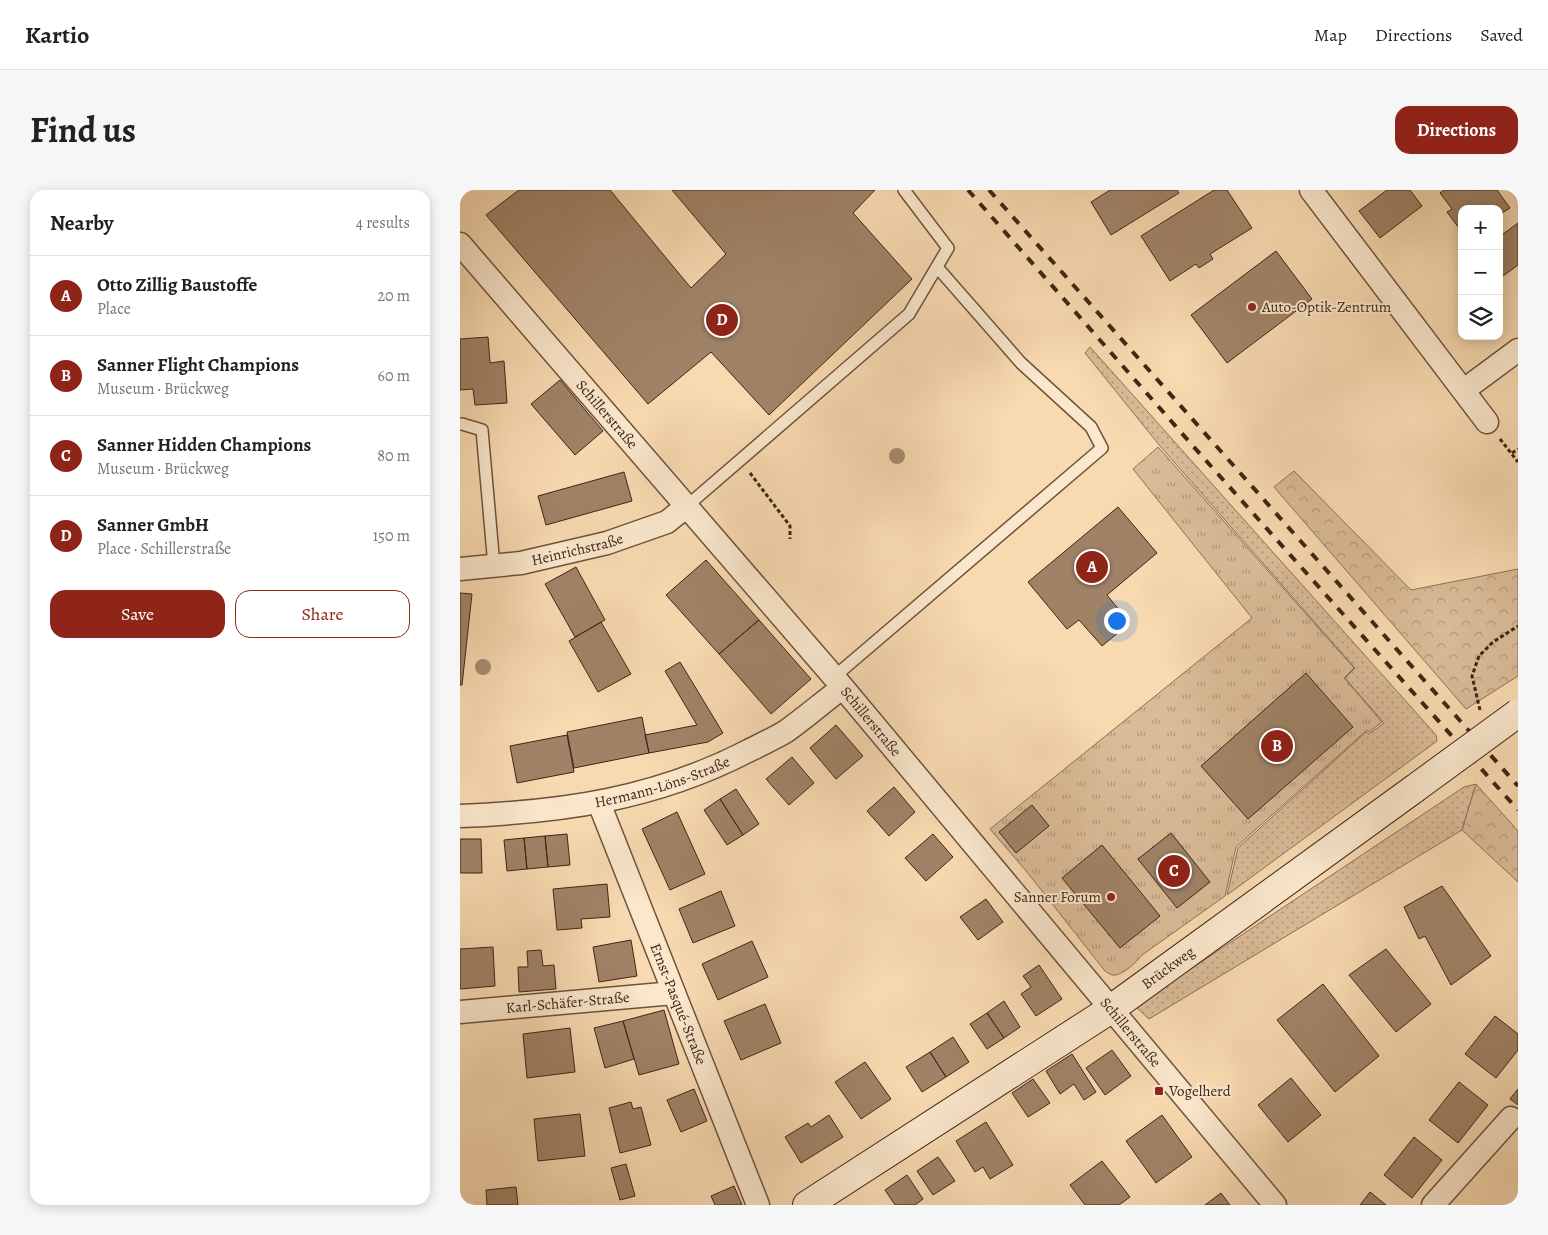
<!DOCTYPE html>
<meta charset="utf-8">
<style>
body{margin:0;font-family:Alegreya,serif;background:#f6f6f6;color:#222}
.controls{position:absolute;right:15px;top:15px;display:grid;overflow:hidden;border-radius:10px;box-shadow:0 2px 12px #0003}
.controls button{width:45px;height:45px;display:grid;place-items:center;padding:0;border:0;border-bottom:1px solid #e0e0e0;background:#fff;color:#222;font:25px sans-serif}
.you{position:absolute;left:656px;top:430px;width:18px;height:18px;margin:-12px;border:4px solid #fff;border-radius:50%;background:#1a73e8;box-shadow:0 0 0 8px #1a73e833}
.badge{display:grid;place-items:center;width:32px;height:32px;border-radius:50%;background:#8f2418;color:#fff;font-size:16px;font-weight:700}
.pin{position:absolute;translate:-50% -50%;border:2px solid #fff;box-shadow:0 1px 5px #0006}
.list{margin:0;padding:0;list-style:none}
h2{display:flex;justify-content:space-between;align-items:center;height:65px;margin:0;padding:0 20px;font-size:21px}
h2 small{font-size:16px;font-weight:400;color:#767676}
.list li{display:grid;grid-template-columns:32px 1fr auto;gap:15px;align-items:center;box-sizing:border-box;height:80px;padding:0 20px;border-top:1px solid #e0e0e0}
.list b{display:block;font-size:19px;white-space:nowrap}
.list p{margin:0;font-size:16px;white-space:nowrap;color:#767676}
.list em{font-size:16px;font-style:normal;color:#767676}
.actions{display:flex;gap:10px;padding:15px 20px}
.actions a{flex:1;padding:11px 0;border:1px solid #8f2418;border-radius:15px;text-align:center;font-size:18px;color:#8f2418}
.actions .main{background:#8f2418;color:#fff}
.icon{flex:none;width:28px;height:28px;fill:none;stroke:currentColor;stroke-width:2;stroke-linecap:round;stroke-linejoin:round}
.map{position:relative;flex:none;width:1058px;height:1015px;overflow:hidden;border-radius:15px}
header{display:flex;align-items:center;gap:30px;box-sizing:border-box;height:70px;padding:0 25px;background:#fff;border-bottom:1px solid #e0e0e0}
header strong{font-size:24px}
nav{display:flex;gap:28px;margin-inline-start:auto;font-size:18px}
.intro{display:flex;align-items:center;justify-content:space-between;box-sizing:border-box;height:120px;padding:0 30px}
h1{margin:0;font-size:35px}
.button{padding:12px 22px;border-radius:15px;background:#8f2418;color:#fff;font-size:18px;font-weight:700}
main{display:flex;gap:30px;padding:0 30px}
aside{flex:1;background:#fff;border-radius:15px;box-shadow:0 2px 12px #0003}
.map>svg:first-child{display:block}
</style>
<header>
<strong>Kartio</strong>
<nav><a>Map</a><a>Directions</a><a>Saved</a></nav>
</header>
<div class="intro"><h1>Find us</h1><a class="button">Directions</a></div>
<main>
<aside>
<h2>Nearby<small>4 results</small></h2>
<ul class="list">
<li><span class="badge">A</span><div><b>Otto Zillig Baustoffe</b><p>Place</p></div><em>20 m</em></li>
<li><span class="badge">B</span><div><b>Sanner Flight Champions</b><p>Museum · Brückweg</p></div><em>60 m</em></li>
<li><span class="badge">C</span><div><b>Sanner Hidden Champions</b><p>Museum · Brückweg</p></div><em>80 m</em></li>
<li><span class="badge">D</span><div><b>Sanner GmbH</b><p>Place · Schillerstraße</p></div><em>150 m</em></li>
</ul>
<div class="actions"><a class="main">Save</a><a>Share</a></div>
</aside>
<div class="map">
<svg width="1058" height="1015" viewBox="0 0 1058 1015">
<defs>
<pattern id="grass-dots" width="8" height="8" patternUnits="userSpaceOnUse" patternTransform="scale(1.25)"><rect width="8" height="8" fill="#d9bb97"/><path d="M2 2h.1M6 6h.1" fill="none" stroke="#b2987a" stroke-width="1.8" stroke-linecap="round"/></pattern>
<pattern id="forest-crowns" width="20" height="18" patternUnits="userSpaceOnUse" patternTransform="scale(1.25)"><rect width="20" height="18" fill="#d9bb97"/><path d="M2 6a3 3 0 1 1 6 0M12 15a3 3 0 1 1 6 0" fill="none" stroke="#b2987a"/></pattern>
<pattern id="park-tufts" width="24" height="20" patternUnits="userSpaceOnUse" patternTransform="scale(1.25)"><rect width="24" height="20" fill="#d9bb97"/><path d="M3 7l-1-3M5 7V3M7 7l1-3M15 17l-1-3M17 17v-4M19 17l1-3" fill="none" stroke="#b2987a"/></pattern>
</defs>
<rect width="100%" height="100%" fill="#f8dab1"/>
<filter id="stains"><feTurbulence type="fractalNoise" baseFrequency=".004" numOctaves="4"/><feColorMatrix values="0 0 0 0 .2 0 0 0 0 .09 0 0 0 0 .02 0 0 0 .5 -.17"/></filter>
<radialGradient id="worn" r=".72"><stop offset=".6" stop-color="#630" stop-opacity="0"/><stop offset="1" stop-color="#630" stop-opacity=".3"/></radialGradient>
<path fill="url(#grass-dots)" stroke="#8d7057" d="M630,157L976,545L977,551L767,705L778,658L906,542L909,544L924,533L885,488L895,478L700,256L625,163Z
M1016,594L1002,640L689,829L675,816L1004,597Z"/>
<path fill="url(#forest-crowns)" stroke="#8d7057" d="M834,281L951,400L1058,379V486L1006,519L814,297Z
M1016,594L1058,641V692L1002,640Z"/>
<path fill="url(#park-tufts)" stroke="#8d7057" d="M698,257L894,478L884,488L922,532L909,542L907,540L776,657L765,706L682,765C677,771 662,787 652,785C652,785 646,782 645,781L567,682L530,639L792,428L673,279Z"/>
<path fill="#a08367" stroke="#412417" d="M59,0H150L231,98L266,64L212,0H415L393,23L452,89L309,225L251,162L188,214L26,25Z
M650,0H717L719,3L651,45L631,12Z
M754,0H767L792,38L750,64L753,69L739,78L736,74L710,91L681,46Z
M927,0H950L962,16L920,48L899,21Z
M984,0H1037L1050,18L1039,25V19H1002V42L987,22L992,19L980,3Z
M1058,33V75L1039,89V47Z
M816,61L852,109L767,173L731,125Z
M28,147L30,173L44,171L47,213L15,215L13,199L0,200V149Z
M100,190L143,241L115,265L71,214Z
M164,282L172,311L86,335L78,306Z
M658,317L697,363L647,405L670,433L642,456L619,430L607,439L568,392Z
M246,370L299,430L259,464L206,405Z
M116,377L145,430L115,447L85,394Z
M0,403L12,404L2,495H0Z
M299,430L351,489L311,524L259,464Z
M141,432L171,484L138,502L109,451Z
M220,472L263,543L248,552L189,563L185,545L237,535L205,481Z
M846,483L893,537L788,629L741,576Z
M182,527L189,563L114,578L107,542Z
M376,535L403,566L376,589L350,558Z
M107,545L114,582L57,593L50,556Z
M332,567L354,593L329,615L306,589Z
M434,597L455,622L429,646L407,621Z
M276,599L299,634L283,645L260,609Z
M260,609L283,645L267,655L244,620Z
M572,615L589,636L556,663L539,642Z
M217,622L245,684L210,700L182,639Z
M711,643L750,692L717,718L678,669Z
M107,644L110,675L88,677L85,646Z
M473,644L493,667L466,691L445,668Z
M85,646L88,677L67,679L64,648Z
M64,648L67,679L47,681L44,650Z
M0,649H21L22,683H0Z
M642,655L700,726L660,758L602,688Z
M147,694L150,727L121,729L122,738L97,740L93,699Z
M982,696L1031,766L991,795L965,746L959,749L944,717Z
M261,701L275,736L233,753L219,719Z
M526,709L543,732L518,750L500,727Z
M171,750L177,786L139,792L133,757Z
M292,751L308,787L258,810L242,774Z
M33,757L35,796L0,799V759Z
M926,759L971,814L936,842L889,785Z
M81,760L83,776L94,775L96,799L59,802L58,777H68L67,761Z
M579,775L602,809L576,826L561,804L571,797L563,786Z
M863,794L919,866L875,902L817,830Z
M544,811L560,837L544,848L527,823Z
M305,814L321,853L281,870L264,831Z
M204,820L219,874L179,885L163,831Z
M527,823L544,848L527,859L510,834Z
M1035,826L1058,844V860L1036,888L1005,864Z
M163,831L174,869L145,878L134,838Z
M110,838L115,882L67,888L63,844Z
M493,847L509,872L486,887L470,862Z
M652,860L671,886L645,905L626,878Z
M470,862L486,887L462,902L446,877Z
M612,864L636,902L624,910L614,894L600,904L586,881Z
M405,872L431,909L401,929L375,892Z
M831,888L861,925L828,952L798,915Z
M573,889L590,913L568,927L552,903Z
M999,892L1028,915L998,953L969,930Z
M234,899L247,931L221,942L207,910Z
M1058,899V915L1050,909Z
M171,912L173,919L181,917L191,955L160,963L149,918Z
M120,924L125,966L78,971L74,929Z
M369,925L383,947L341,973L325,947L348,933L351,937Z
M702,925L732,967L696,993L666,951Z
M526,932L553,975L530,989L523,977L515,982L496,951Z
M954,947L982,970L952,1008L924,985Z
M478,967L495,991L473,1005L457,981Z
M642,971L670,1007L659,1015H625L610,995Z
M166,974L175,1006L160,1010L151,978Z
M447,985L463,1009L455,1015H435L425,1000Z
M274,996L282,1015H255L251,1006Z
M56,997L58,1015H27L26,1000Z
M910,1002L926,1015H900Z
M761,1003L770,1015H745Z"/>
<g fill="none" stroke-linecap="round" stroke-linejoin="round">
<g stroke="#6f523e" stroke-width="14">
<path id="lane" d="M0,234H2L22,240L34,376
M227,316L449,124L488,58L444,0
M374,487L642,258L631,237L561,173L477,77"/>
</g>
<g stroke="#6f523e" stroke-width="25">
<g id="street">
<path d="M851,0L1027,232"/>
<path id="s1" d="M0,54L374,487L815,1015"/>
<path d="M1004,200L1058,160"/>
<path id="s2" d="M0,379L61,373L147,353L207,332L227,316"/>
<path id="s3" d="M139,613L298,1015"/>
<path id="s4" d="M0,626C103,622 195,609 288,561C300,555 313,549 325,542C345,528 363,512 382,498"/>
<path id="s5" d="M0,822L214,803"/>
<path d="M973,1015L1051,928"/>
</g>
</g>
<g stroke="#412417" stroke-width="30">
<g id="secondary">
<path id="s6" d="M347,1015L651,819L954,599"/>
</g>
</g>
<path stroke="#412417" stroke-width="3" stroke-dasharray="4 2.5" stroke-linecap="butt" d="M1040,249L1058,272
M1052,263L1058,259
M290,283L330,336V349
M1020,520L1012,486L1019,466L1033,452L1058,436"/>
<use href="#lane" stroke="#fae7cc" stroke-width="11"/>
<use href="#street" stroke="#fae7cc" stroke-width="22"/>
<use href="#secondary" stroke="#fae7cc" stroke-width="28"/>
<path stroke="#412417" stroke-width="4" stroke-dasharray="9 9" stroke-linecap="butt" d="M508,0L741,265L1058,620
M529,0L1058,596"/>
<g stroke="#412417" stroke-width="30" stroke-linecap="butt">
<path id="secondary-bridge" d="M954,599L1058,523"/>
</g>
<use href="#secondary-bridge" stroke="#fae7cc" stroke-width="28"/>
</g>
<g fill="#a88b6e">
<circle cx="437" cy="266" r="8"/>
<circle cx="23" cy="477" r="8"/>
</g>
<g fill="#8f2418" stroke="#fae7cc" stroke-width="2">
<circle cx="792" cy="117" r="5"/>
<circle cx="651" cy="707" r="5"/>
<rect x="694" y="896" width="10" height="10" rx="2.5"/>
</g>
<g text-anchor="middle" stroke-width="4" stroke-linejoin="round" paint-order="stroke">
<g font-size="15" fill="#412417" stroke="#fae7cc" text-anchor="start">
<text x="802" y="122">Auto-Optik-Zentrum</text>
<text x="641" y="712" text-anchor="end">Sanner Forum</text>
<text x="709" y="906">Vogelherd</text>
</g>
<g font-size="15" fill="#412417" stroke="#fae7cc">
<text dy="5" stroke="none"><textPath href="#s1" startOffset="225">Schillerstraße</textPath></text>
<text dy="5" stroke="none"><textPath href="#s2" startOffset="119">Heinrichstraße</textPath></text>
<text dy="5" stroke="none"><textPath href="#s1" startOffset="630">Schillerstraße</textPath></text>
<text dy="5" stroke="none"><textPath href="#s4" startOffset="206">Hermann-Löns-Straße</textPath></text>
<text dy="5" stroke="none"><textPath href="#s6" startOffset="432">Brückweg</textPath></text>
<text dy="5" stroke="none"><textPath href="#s5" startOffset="108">Karl-Schäfer-Straße</textPath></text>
<text dy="5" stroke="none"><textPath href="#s3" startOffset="216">Ernst-Pasqué-Straße</textPath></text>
<text dy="5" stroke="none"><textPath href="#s1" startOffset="1035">Schillerstraße</textPath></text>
</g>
</g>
<rect width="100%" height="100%" filter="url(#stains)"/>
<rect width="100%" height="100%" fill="url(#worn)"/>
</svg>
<div class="controls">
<button>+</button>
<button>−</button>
<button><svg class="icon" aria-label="layers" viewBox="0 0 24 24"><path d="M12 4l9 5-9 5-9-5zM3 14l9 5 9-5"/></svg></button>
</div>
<div class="you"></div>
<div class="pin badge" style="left:632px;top:377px">A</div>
<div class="pin badge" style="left:817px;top:556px">B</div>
<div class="pin badge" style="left:714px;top:681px">C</div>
<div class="pin badge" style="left:262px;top:130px">D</div>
</div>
</main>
